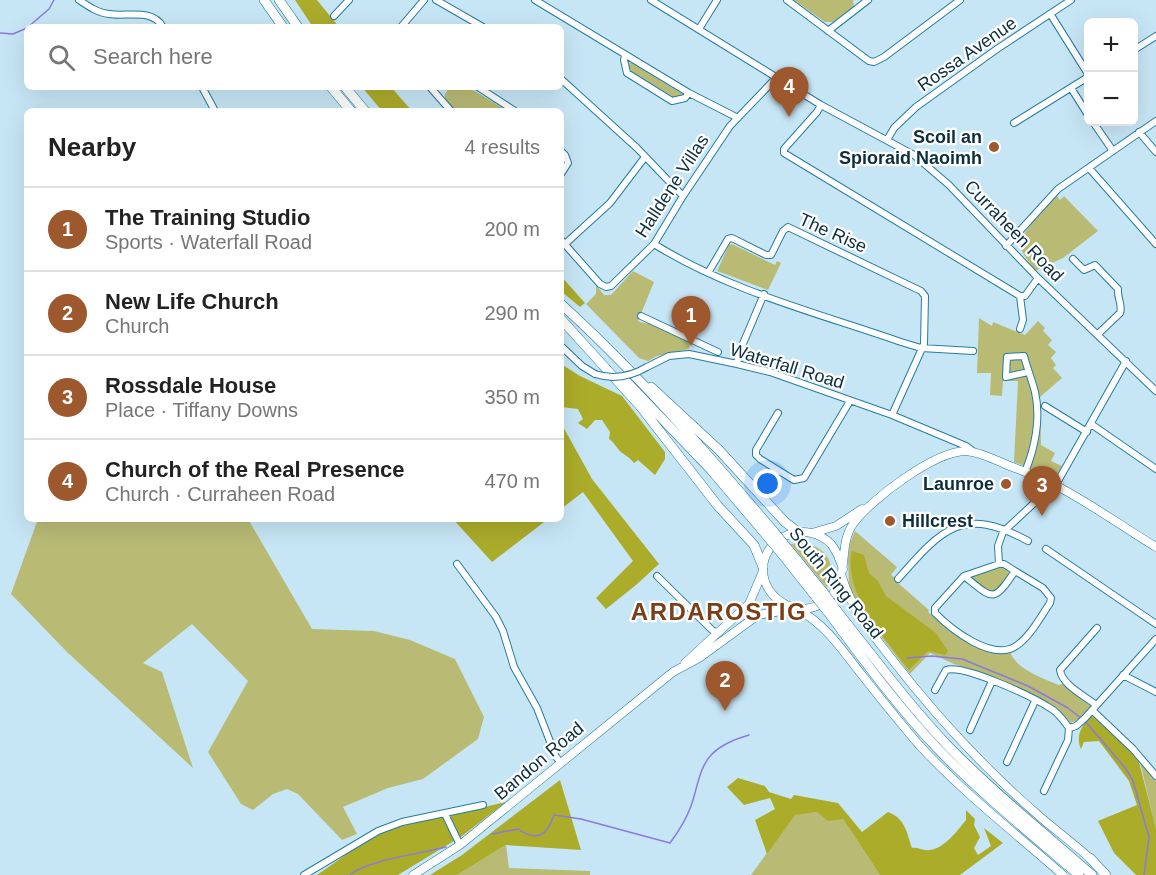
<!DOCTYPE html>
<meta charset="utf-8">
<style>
body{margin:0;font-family:Arial,sans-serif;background:#f6f6f6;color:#222}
.controls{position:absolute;right:18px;top:18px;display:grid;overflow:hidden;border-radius:9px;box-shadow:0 6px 24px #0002}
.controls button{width:54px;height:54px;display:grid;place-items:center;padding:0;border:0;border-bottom:2px solid #e0e0e0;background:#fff;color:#222;font:30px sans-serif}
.you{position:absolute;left:768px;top:484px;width:21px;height:21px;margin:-15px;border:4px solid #fff;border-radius:50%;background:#1a73e8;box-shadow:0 0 0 9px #1a73e833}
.badge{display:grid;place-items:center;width:39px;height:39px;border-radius:50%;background:#9e582e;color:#fff;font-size:20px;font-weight:700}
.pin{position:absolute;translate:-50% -50px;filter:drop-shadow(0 2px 3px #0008)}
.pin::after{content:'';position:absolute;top:32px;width:21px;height:18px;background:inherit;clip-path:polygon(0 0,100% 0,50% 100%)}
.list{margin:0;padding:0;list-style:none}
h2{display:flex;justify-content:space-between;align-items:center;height:78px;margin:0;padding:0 24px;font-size:26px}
h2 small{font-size:20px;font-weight:400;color:#767676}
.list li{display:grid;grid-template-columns:39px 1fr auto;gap:18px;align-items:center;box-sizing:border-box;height:84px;padding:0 24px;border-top:2px solid #e0e0e0}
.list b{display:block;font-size:22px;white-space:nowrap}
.list p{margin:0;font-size:20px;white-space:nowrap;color:#767676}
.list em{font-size:20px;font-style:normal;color:#767676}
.icon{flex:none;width:33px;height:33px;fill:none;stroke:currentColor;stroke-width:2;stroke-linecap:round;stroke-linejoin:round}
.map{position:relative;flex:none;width:1156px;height:875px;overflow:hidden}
.search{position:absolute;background:#fff;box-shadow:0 6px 24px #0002;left:24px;top:24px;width:540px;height:66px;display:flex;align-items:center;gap:15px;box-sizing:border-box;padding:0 21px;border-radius:9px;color:#767676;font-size:22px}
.panel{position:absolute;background:#fff;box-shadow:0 6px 24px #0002;left:24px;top:108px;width:540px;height:414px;border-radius:9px}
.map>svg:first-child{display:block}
</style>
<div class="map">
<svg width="1156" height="875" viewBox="0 0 1156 875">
<rect width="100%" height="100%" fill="#c7e6f5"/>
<path fill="#b9bb75" d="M794,0H853L854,7L833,22H825Z
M627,63H632L684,95L674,97L631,71Z
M450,87H468L508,111H456L445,99V94Z
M1057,196L1060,200L1064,196L1098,231L1063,258L1035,271C1031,264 1022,254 1020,246C1019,234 1048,204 1057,196Z
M732,244L775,265L777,261L781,263L768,290L717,271L729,245Z
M633,271L654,282L638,321C644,324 646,323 653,324C661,325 684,338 690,343L689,349L657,356L648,361L639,358L586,304L596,294V285L604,295H611Z
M979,318L992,326L993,322L1025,335L1038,321L1045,328L1043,331L1052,340L1048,345L1056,352L1051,358L1056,365L1053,368L1062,378L1040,397L1041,445L1055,453L1051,461L1062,466L1055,477L1014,462L1018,381H1003L1002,396L990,395L991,373H977Z
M38,519H248L312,629L374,631L410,640L455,659L484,717L478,739L423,779L388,788L343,807L357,834L342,840L298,794L287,789L273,794L253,810L241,804L208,752L248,681L192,624L143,663L162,672L193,768L68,653L11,594Z
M855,531L897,567L891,575L899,581L898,583L929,610L928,612C958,636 971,652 1010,652C1017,670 1043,678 1059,685L1063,684L1091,706L1082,717L1071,723L1051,704L998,678L954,664L930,653L910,674L857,606L849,587L848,559L850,543Z
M799,543C824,543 840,565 827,588L791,544Z
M1003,567L1008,570L1009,575L999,590L989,592L972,579L973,576Z
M1140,762L1156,781V830Z
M817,812L843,819L880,875H751L795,814Z
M506,845L509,868L590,871V875H457Z"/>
<path fill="#acac2b" d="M295,0H317L339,27H313Z
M362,87H391L412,111H382Z
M561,276L585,303L580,307L561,291Z
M561,364L580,376L622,396L665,452V459L655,475L638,460L634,463C630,458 627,456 622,453C617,449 615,443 609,439L610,432L602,420H595L587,429L578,423L583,419L578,409L561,407Z
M561,423L592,479L659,564L636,585L606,609L596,598L633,561L583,492L561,509Z
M453,519H548L492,562Z
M852,551L864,555L869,573L877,580L886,596L936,633L948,651L945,655L928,651L909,670C886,640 842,592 852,551Z
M1091,715L1128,748L1139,762L1156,829V875H1136L1114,853L1098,821L1137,805L1129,781L1099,741L1084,742L1081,749C1075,736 1082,725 1091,715Z
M738,778L765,786L769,792L791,799L794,795L838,803L862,832L888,812C905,818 907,833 912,848C918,847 923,851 930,850C945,848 957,831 966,820V810L975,819L974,825L980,837L974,848L978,855L991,846L984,828L1003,843L960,875H880L843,819L828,821L817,812L795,815L767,854L755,820L775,809L770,798L744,805L727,787Z
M560,780L581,850L506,845L457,875H430L462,855Z
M506,802L462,836L398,875H317L354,849L389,829Z"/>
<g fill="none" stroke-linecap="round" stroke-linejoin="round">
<path stroke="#8b7adc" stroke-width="1.5" d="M28,27L49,9L54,0
M0,33L13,34L27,28
M907,658L932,656L962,659L1028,686L1068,708L1082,719
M1086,722L1126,769L1133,781L1149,837L1144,875
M492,834L518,829C537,842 547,836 554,815L581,819L670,843C679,831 686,820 691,806C697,790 699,767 712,754C722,744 735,739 749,735
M350,875C364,861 423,853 446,847"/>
<g stroke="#247c9f" stroke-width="8">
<path id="minor" d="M79,0C88,6 98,13 109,14C128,17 152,8 163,27
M436,0L483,27
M535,0L689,93L738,118
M651,0L821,105L914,155L949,185L1038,278L1156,391
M787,0L869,61L874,62L884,57L960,0
M1051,15L1088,74
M334,16L349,0
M401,27L424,0
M699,29L717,0
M828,31L868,0
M1134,50L1156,36
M625,56L624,60L627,73L672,101L685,98L689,93
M561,79L637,148L683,196
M202,87L215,111
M430,87L451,111
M478,87L515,111
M1071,88L1088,115
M821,105L817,112L784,149V153L1020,296H1025L1038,278
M1093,122L1113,151
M1014,123L1088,77
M1139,132L1156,152
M887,140L894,128L916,107L997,49L1071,0
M561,151L565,155L568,163L561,174
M1089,168L1156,244
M561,240L600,284L606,287L611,286L654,244L683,196L730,126L777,77
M565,244L610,203L645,157
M654,244C729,291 818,313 901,342L921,348L973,351
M1006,246L1058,189L1156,121
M1073,259L1084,270L1095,265L1118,289C1117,298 1123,305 1120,313L1098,334
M708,273L728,239L732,238L766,255H771L783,231L788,227L921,291L925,296L924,344L892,415
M641,316L718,352
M1020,329L1023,320L1020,296
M561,346L582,366L595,374
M737,364L739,353L764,294
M647,367L669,356L689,354L737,364L770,372L892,415L966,446L974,452
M1045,406L1087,432
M778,413L756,450V455L760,459L794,480L804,478L850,401
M1091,424L1156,469
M1025,472C1035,448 1041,418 1035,392C1032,380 1027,368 1024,356L1007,357L1006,377L1028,372
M1046,549L1156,624
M457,564L496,617L503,631L514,667L537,708L556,757L561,763
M999,564L964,576C993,599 993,604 1015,571L1004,564H999L998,546L1003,532L1058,481L1126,361
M657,576L712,630L718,633
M964,576L935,608V613C951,629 992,662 1016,646C1030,637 1041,616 1050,603L1051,598L1043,588L1015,571
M898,579C942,529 962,505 1028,541
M1123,675L1156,692
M935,690L946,670C964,664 1033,697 1050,708C1058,712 1064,721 1069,728L1076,726L1085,718L1156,639
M1096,705C1085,696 1062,685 1060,670L1097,628
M1092,710L1133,749L1156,776
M970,730L992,681
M1007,762L1035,701
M1044,791L1068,740L1069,728
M445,814L460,845
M304,875L378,831L402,822L483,805"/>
</g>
<g stroke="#247c9f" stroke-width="9">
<path id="major" d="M812,533L836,526L862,509
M843,569C840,560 837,551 831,544C808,520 765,534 763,568C762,601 803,622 828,599C851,579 837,547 853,524C871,499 935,451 966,451C980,452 993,459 1005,464C1022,471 1039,476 1055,485C1090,503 1123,527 1156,547
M842,577C852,610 870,631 891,658C935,715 984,768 1038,815C1056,831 1076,845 1094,862
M799,610C827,626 842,650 862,675C881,699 900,723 920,746C964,793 1015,833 1063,875
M685,663L749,604L763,571
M413,875L460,845L673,672L699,658L758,615L793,609"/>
</g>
<g stroke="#247c9f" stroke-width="10">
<path id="highway" d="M264,0L283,27
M279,0L298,27
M331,87L351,111
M345,87L365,111
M561,304C638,374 707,453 774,532
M561,319L640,406L718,506L754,545L763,567
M625,380L712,471L767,536
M651,387L719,450L785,522L798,532
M788,549L823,592
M782,554L816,597
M837,611C873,656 908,704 948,746C993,792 1043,832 1092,875
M831,616C865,662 899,708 938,749C982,794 1031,834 1079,875
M1090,858L1106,875"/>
</g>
<use href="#minor" stroke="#fff" stroke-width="6"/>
<use href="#major" stroke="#fff" stroke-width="8"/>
<use href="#highway" stroke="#fff" stroke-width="9"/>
<g stroke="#247c9f" stroke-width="8" stroke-linecap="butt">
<path id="minor-bridge" d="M595,374C614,380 630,377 647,367"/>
</g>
<g stroke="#247c9f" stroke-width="10" stroke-linecap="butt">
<path id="highway-bridge" d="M774,532L788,549
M767,536L782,554
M823,592L837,611
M816,597L831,616"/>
</g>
<use href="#minor-bridge" stroke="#fff" stroke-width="6"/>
<use href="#highway-bridge" stroke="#fff" stroke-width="9"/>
</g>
<g fill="#9e582e" stroke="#fff" stroke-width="2">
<circle cx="994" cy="147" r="6"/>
<circle cx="1006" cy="484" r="6"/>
<circle cx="890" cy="521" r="6"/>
</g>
<g text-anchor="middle" stroke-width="4.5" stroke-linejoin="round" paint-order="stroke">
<g font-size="18" fill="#0b2f3e" stroke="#fff">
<text transform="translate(967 54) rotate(-35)" y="6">Rossa Avenue</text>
<text transform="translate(672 186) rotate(-57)" y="6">Halldene Villas</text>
<text transform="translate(1014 231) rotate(46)" y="6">Curraheen Road</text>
<text transform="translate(833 233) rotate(24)" y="6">The Rise</text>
<text transform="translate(787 366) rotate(17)" y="6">Waterfall Road</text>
<text transform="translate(836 583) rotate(51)" y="6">South Ring Road</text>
<text transform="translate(539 761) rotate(-40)" y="6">Bandon Road</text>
</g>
<g font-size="18" font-weight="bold" fill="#0b2f3e" stroke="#fff" text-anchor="end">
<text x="982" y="143">Scoil an<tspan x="982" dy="21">Spioraid Naoimh</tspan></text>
<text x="994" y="490">Launroe</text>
<text x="902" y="527" text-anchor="start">Hillcrest</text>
</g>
<g font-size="24" font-weight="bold" letter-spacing="1.5" fill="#7c3e16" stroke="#fff">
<text x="719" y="620">ARDAROSTIG</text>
</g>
</g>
</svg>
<div class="controls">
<button>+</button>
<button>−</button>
</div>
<div class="you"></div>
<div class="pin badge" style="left:691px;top:346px">1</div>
<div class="pin badge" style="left:725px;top:711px">2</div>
<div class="pin badge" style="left:1042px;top:516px">3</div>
<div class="pin badge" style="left:789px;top:117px">4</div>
<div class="search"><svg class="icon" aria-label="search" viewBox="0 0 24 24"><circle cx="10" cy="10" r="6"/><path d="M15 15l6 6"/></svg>Search here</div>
<section class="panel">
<h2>Nearby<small>4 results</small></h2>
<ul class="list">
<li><span class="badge">1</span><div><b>The Training Studio</b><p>Sports · Waterfall Road</p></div><em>200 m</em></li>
<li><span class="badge">2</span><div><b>New Life Church</b><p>Church</p></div><em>290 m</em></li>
<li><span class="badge">3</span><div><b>Rossdale House</b><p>Place · Tiffany Downs</p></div><em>350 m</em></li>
<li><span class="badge">4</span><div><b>Church of the Real Presence</b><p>Church · Curraheen Road</p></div><em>470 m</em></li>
</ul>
</section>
</div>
